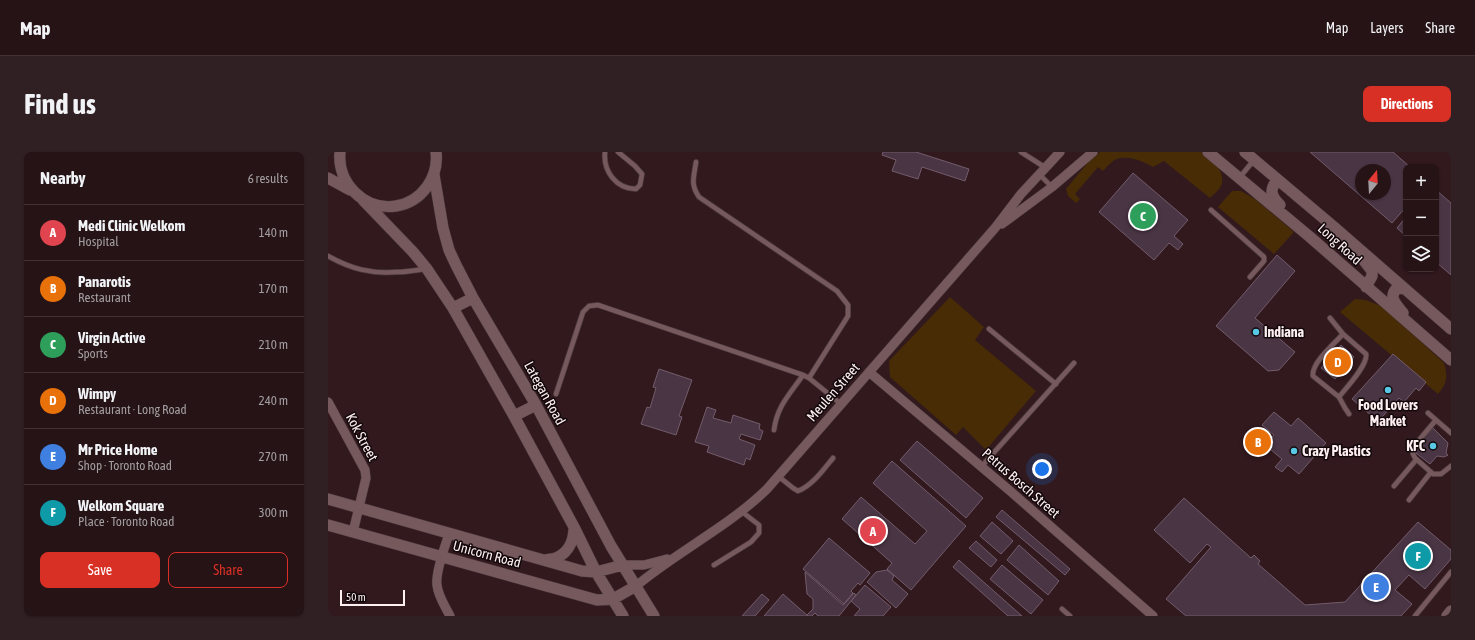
<!DOCTYPE html>
<meta charset="utf-8">
<style>
body{margin:0;font-family:"Asap Condensed",sans-serif;background:#312023;color:#f1f3f6}
.controls{position:absolute;right:12px;top:12px;display:grid;overflow:hidden;border-radius:8px;box-shadow:0 1px 3px #0004}
.controls button{width:36px;height:36px;display:grid;place-items:center;padding:0;border:0;border-bottom:1px solid #423235;background:#251316;color:#f1f3f6;font:20px sans-serif}
.compass{position:absolute;left:1027px;top:12px;width:36px;height:36px;border-radius:50%;background:#251316;box-shadow:0 1px 3px #0004;rotate:18deg}
.scale{position:absolute;left:12px;bottom:10px;width:65px;box-sizing:border-box;padding-left:4px;border:2px solid #feeff1;border-top:0;font-size:11px;line-height:14px;white-space:nowrap;color:#feeff1;-webkit-text-stroke:3px #12080a;paint-order:stroke}
.you{position:absolute;left:714px;top:317px;width:14px;height:14px;margin:-10px;border:3px solid #fff;border-radius:50%;background:#1a73e8;box-shadow:0 0 0 6px #1a73e833}
.badge{display:grid;place-items:center;width:26px;height:26px;border-radius:50%;background:#d93025;color:#fff;font-size:13px;font-weight:700}
.pin{position:absolute;translate:-50% -50%;border:2px solid #fff;box-shadow:0 1px 4px #0006}
.list{margin:0;padding:0;list-style:none}
h2{display:flex;justify-content:space-between;align-items:center;height:52px;margin:0;padding:0 16px;font-size:17px}
h2 small{font-size:13px;font-weight:400;color:#a39ea1}
.list li{display:grid;grid-template-columns:26px 1fr auto;gap:12px;align-items:center;box-sizing:border-box;height:56px;padding:0 16px;border-top:1px solid #423235}
.list b{display:block;font-size:15px;white-space:nowrap}
.list p{margin:0;font-size:13px;white-space:nowrap;color:#a39ea1}
.list em{font-size:13px;font-style:normal;color:#a39ea1}
.actions{display:flex;gap:8px;padding:12px 16px}
.actions a{flex:1;padding:9px 0;border:1px solid #d93025;border-radius:8px;text-align:center;font-size:14px;color:#d93025}
.actions .main{background:#d93025;color:#fff}
.icon{flex:none;width:22px;height:22px;fill:none;stroke:currentColor;stroke-width:2;stroke-linecap:round;stroke-linejoin:round}
.map{position:relative;flex:none;width:1123px;height:464px;overflow:hidden;border-radius:8px}
header{display:flex;align-items:center;gap:24px;box-sizing:border-box;height:56px;padding:0 20px;background:#251316;border-bottom:1px solid #423235}
header strong{font-size:19px}
nav{display:flex;gap:22px;margin-inline-start:auto;font-size:14px}
.intro{display:flex;align-items:center;justify-content:space-between;box-sizing:border-box;height:96px;padding:0 24px}
h1{margin:0;font-size:28px}
.button{padding:10px 18px;border-radius:8px;background:#d93025;color:#fff;font-size:14px;font-weight:700}
main{display:flex;gap:24px;padding:0 24px}
aside{flex:1;background:#251316;border-radius:8px;box-shadow:0 1px 3px #0004}
.map>svg:first-child{display:block}
</style>
<header>
<strong>Map</strong>
<nav><a>Map</a><a>Layers</a><a>Share</a></nav>
</header>
<div class="intro"><h1>Find us</h1><a class="button">Directions</a></div>
<main>
<aside>
<h2>Nearby<small>6 results</small></h2>
<ul class="list">
<li><span class="badge" style="background:#e0444e">A</span><div><b>Medi Clinic Welkom</b><p>Hospital</p></div><em>140 m</em></li>
<li><span class="badge" style="background:#e8710a">B</span><div><b>Panarotis</b><p>Restaurant</p></div><em>170 m</em></li>
<li><span class="badge" style="background:#2e9e5b">C</span><div><b>Virgin Active</b><p>Sports</p></div><em>210 m</em></li>
<li><span class="badge" style="background:#e8710a">D</span><div><b>Wimpy</b><p>Restaurant · Long Road</p></div><em>240 m</em></li>
<li><span class="badge" style="background:#3f7fe0">E</span><div><b>Mr Price Home</b><p>Shop · Toronto Road</p></div><em>270 m</em></li>
<li><span class="badge" style="background:#0f9aa8">F</span><div><b>Welkom Square</b><p>Place · Toronto Road</p></div><em>300 m</em></li>
</ul>
<div class="actions"><a class="main">Save</a><a>Share</a></div>
</aside>
<div class="map">
<svg width="1123" height="464" viewBox="0 0 1123 464">
<rect width="100%" height="100%" fill="#31191e"/>
<path fill="#482c05" d="M772,0H873C883,9 899,18 893,34C891,38 885,43 882,46L836,9L825,15C815,9 796,1 785,9C781,12 778,16 775,19L770,15L747,42L752,47L748,51L740,44L738,37L762,8Z
M904,39H913L927,47L966,80L946,102L890,55Z
M622,145L656,175L647,188L708,239L658,298L635,275L628,283L562,225L561,209Z
M1027,147L1038,148L1055,155L1116,211C1120,225 1119,231 1110,242L1012,160Z"/>
<path fill="#4a3544" stroke="#735c6b" fill-rule="evenodd" d="M555,0H588L641,17L637,29L594,15L590,27L564,19L568,8L554,3Z
M982,0H1065L1082,15H1078V55L1064,71ZM1033,18H1057V42H1033Z
M805,21L860,68L846,84L855,92L850,98L841,91L826,108L771,60Z
M1108,38L1123,51V123L1108,110Z
M1078,65V84L1069,76Z
M949,103L967,119L927,166L967,200L951,218L940,219L888,174Z
M1013,193L1026,205L1007,227L993,216Z
M1065,202L1098,230L1091,239L1088,236L1076,250L1071,246L1054,265L1055,273L1045,274V265L1024,247Z
M331,217L364,228L351,264L354,265L348,283L313,272L319,255L322,256L328,236L325,235Z
M379,255L388,258L385,266L403,271L405,263L432,272L431,277L435,279L432,288L413,282L411,287L427,293L422,308L418,306L416,313L379,300L381,294L367,290Z
M946,260L963,274L970,266L998,291L971,322L960,313L954,320L947,315L954,307L937,293L946,283L934,273Z
M1105,276L1120,291L1118,301L1120,303L1116,305L1109,304L1102,312L1088,301V295Z
M589,289L655,346L638,366L572,308Z
M564,309L638,374L583,438L559,417L564,411L514,367L533,345L587,392L599,379L545,331Z
M856,346L923,406L926,403L932,409L930,412L977,453L1017,450L1090,370L1123,398V407L1097,437L1081,423L1067,438L1084,452L1073,464H858L838,447L883,395L879,392L862,411L826,378Z
M674,358L742,417L737,423L668,365Z
M664,370L685,389L673,402L652,384Z
M501,386L542,421L532,433L530,431L523,439L525,441L516,452L475,417Z
M648,389L669,408L663,415L641,396Z
M691,393L731,429L720,443L679,408Z
M631,408L633,410L694,464H680L625,415Z
M674,413L715,448L703,462L662,427Z
M559,418L566,424L564,428L580,442L568,456L539,430L548,420Z
M477,420L515,453L526,441L528,443L511,464H490L487,461L484,464H480L479,463L485,457V447L479,442Z
M537,433L563,455L555,464H526L532,457L523,449Z
M434,442L441,448L427,464H414Z
M455,442L480,464H436Z"/>
<g fill="none" stroke-linecap="round" stroke-linejoin="round">
<g stroke="#4b383b" stroke-width="6">
<path id="service" d="M277,0C275,19 288,37 308,37L312,33L314,22L307,14L290,0
M693,0L718,16
M368,10C366,25 362,32 371,45L509,139L520,153V164L481,226
M712,23L724,35
M912,25L926,8
M883,58L936,105V109L922,125
M0,104C23,117 43,122 69,120C79,120 88,118 97,117
M1002,166L1015,182L1038,202C1040,213 1018,236 1011,245L985,224C983,211 1007,191 1015,182
M661,177L728,232
M228,242L255,160L261,154L270,153L475,223L481,226L513,252
M1011,245L1017,256L1021,262
M1100,261L1123,281
M1108,268L1086,294L1085,302L1087,306L1105,322H1113L1123,314
M446,278C449,254 462,242 475,223
M653,315L746,211
M450,324L465,336L470,339C484,334 496,317 505,306
M1066,334L1088,308
M1081,348L1103,320
M386,413L423,390L431,381V373L413,359
M734,457L742,464
M1087,464L1123,420"/>
</g>
<g stroke="#4b383b" stroke-width="10">
<path id="minor" d="M674,72L724,35L765,0
M541,220L681,338L825,464
M0,250L37,318L38,326L25,380
M121,382C117,394 107,421 109,433C110,444 117,454 122,464
M295,413H316L339,407
M308,434C350,399 400,375 439,337L667,76L693,42L732,0"/>
</g>
<g stroke="#4b383b" stroke-width="12">
<path id="tertiary" d="M12,0C9,31 36,59 68,54C94,50 111,25 108,0
M880,0L982,85L1123,208
M917,0L1006,75L1123,177
M106,23L115,76L121,98L128,113L145,146L208,253L283,394L326,464
M0,26L22,38
M949,28C941,38 943,44 952,53
M35,48L85,100L99,117L125,156L186,264L246,375L268,420L295,464
M1034,106L1044,119V124L1038,135
M125,156L145,146
M1075,161C1068,152 1060,145 1069,136L1077,137
M186,264L208,253
M0,347L254,419L268,420L295,413
M0,373L269,448L285,447L308,434
M217,408C221,407 227,407 230,405C242,399 246,386 246,375
M1119,464L1123,459"/>
</g>
<use href="#service" stroke="#75595d" stroke-width="4.5"/>
<use href="#minor" stroke="#75595d" stroke-width="9"/>
<use href="#tertiary" stroke="#75595d" stroke-width="11"/>
</g>
<g fill="#59c8e4" stroke="#12080a" stroke-width="1.5">
<circle cx="928" cy="180" r="4"/>
<circle cx="1060" cy="238" r="4"/>
<circle cx="1105" cy="294" r="4"/>
<circle cx="966" cy="299" r="4"/>
</g>
<g text-anchor="middle" stroke-width="3" stroke-linejoin="round" paint-order="stroke">
<g font-size="14" fill="#feeff1" stroke="#12080a">
<text transform="translate(1012 92) rotate(42)" y="5">Long Road</text>
<text transform="translate(505 240) rotate(-49)" y="5">Meulen Street</text>
<text transform="translate(217 241) rotate(61)" y="5">Lategan Road</text>
<text transform="translate(34 285) rotate(62)" y="5">Kok Street</text>
<text transform="translate(693 331) rotate(41)" y="5">Petrus Bosch Street</text>
<text transform="translate(159 402) rotate(15)" y="5">Unicorn Road</text>
</g>
<g font-size="14" font-weight="bold" fill="#feeff1" stroke="#12080a" text-anchor="start">
<text x="936" y="185">Indiana</text>
<text x="1060" y="258" text-anchor="middle">Food Lovers<tspan x="1060" dy="16">Market</tspan></text>
<text x="1097" y="299" text-anchor="end">KFC</text>
<text x="974" y="304">Crazy Plastics</text>
</g>
</g>
</svg>
<div class="controls">
<button>+</button>
<button>−</button>
<button><svg class="icon" aria-label="layers" viewBox="0 0 24 24"><path d="M12 4l9 5-9 5-9-5zM3 14l9 5 9-5"/></svg></button>
</div>
<svg class="compass" viewBox="-18 -18 36 36"><path d="M0-13l5 13h-10z" fill="#e53935"/><path d="M0 13l5-13h-10z" fill="#a39ea1"/></svg>
<div class="scale">50 m</div>
<div class="you"></div>
<div class="pin badge" style="left:545px;top:379px;background:#e0444e">A</div>
<div class="pin badge" style="left:930px;top:290px;background:#e8710a">B</div>
<div class="pin badge" style="left:815px;top:64px;background:#2e9e5b">C</div>
<div class="pin badge" style="left:1010px;top:210px;background:#e8710a">D</div>
<div class="pin badge" style="left:1048px;top:435px;background:#3f7fe0">E</div>
<div class="pin badge" style="left:1090px;top:404px;background:#0f9aa8">F</div>
</div>
</main>
